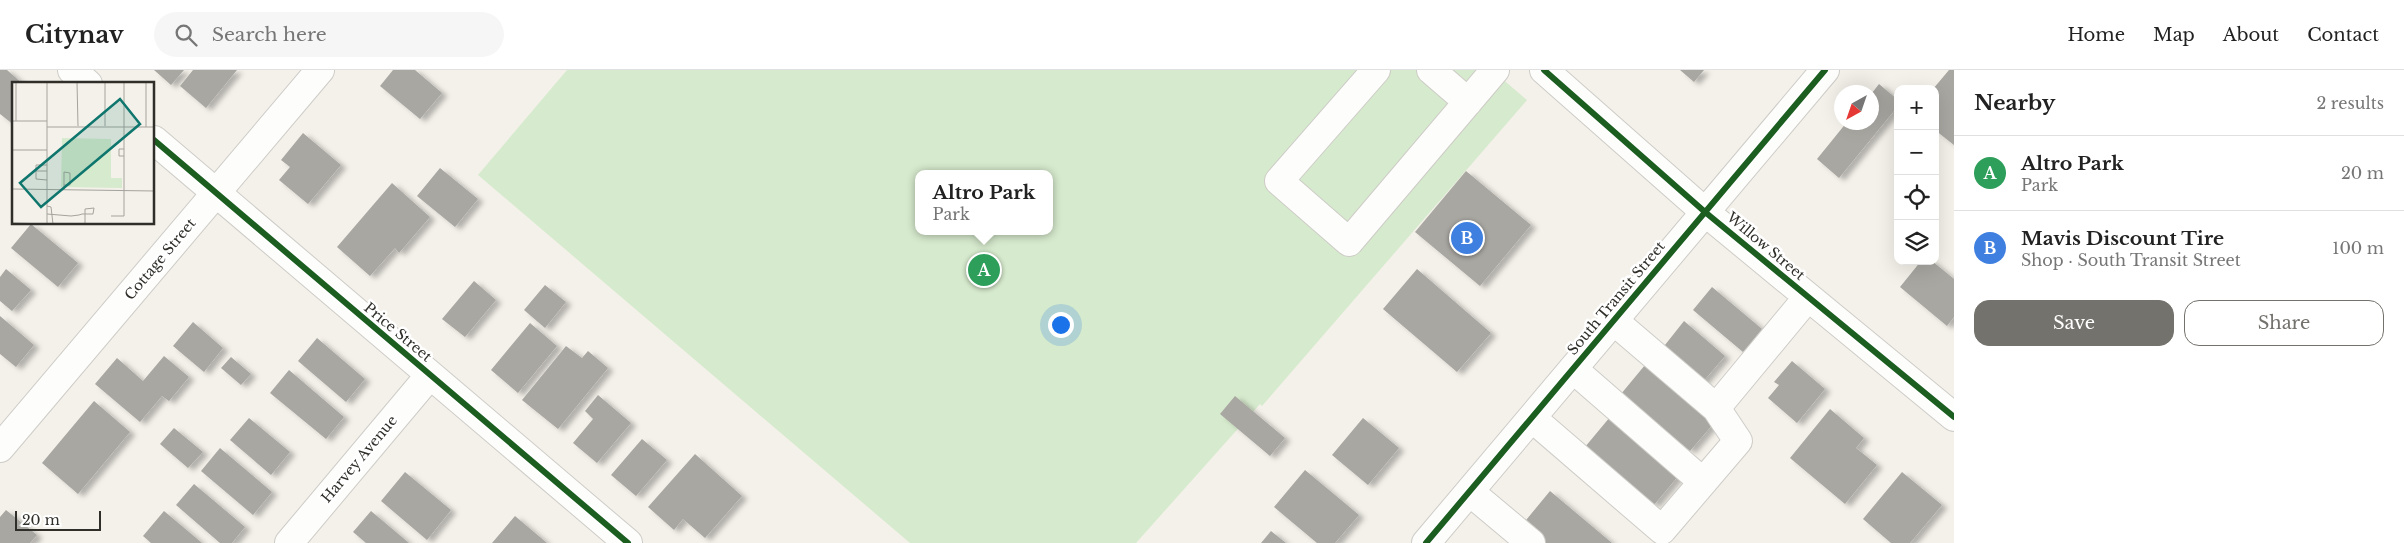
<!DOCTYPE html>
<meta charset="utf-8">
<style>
body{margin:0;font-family:"Libre Baskerville",serif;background:#f6f6f6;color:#222}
.controls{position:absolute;right:15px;top:15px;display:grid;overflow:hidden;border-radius:10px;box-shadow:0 5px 20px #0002}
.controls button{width:45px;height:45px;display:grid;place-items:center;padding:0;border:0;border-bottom:1px solid #e0e0e0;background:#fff;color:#222;font:25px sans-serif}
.compass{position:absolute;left:1834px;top:15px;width:45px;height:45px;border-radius:50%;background:#fff;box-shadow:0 5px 20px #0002;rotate:220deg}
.scale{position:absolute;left:15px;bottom:12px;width:86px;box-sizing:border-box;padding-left:5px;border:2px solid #2f2e29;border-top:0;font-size:14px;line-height:18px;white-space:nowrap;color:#2f2e29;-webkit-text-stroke:4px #fff;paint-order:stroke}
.you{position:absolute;left:1060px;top:254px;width:18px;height:18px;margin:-12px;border:4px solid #fff;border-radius:50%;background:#1a73e8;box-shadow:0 0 0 8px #1a73e833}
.badge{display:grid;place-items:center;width:32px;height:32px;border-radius:50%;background:#74726d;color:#fff;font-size:16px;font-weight:700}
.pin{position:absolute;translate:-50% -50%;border:2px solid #fff;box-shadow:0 1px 5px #0006}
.popup{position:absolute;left:915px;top:100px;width:138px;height:65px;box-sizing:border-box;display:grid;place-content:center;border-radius:10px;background:#fff;filter:drop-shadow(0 1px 4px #0005);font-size:16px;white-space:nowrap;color:#767676}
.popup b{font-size:19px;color:#222}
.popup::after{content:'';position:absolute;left:50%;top:100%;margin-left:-10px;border:10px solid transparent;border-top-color:#fff}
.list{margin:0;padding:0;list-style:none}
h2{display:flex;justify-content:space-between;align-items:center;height:65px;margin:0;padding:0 20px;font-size:21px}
h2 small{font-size:16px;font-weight:400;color:#767676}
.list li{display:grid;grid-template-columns:32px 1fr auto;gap:15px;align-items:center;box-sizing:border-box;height:75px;padding:0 20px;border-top:1px solid #e0e0e0}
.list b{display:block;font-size:19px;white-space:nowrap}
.list p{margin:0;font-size:16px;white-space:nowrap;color:#767676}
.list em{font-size:16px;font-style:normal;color:#767676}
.actions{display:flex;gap:10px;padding:15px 20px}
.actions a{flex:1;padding:11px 0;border:1px solid #74726d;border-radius:15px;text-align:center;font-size:18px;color:#74726d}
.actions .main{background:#74726d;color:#fff}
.icon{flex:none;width:28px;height:28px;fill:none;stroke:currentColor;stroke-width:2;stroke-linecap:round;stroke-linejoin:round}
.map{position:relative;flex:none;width:1954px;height:473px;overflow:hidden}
header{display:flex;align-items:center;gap:30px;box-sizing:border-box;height:70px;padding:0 25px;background:#fff;border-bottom:1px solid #e0e0e0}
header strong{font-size:24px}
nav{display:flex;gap:28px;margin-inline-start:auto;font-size:18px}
.search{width:350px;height:45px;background:#f6f6f6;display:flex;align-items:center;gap:12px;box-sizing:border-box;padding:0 18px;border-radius:28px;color:#767676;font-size:19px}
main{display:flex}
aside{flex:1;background:#fff}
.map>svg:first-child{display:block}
</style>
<header>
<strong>Citynav</strong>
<div class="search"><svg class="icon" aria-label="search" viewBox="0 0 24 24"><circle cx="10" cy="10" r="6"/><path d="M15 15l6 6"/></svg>Search here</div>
<nav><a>Home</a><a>Map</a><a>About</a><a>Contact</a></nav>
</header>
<main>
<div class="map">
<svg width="1954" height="473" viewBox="0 0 1954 473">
<defs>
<filter id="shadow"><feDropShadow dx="5.5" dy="3" stdDeviation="2.5" flood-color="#0004"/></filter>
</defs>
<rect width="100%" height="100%" fill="#f4f1ea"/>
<path fill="#d6eacd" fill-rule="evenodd" d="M567,0H1492L1527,30L1262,336L1260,334L1136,473H910L478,105ZM919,104H1049V161H919Z"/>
<path fill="#a9a7a2" filter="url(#shadow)" d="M0,0H7L23,14H14V55L0,44Z
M154,0H184L171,15Z
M193,0H237L206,38L180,16Z
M393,0H415L442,23L420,49L380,16Z
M1680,0H1704L1694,12Z
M1949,0H1954V75L1935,60V19H1933Z
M1879,14L1898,30V36L1839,108L1817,89L1847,52H1872V23Z
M303,63L341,95L308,134L279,110L290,97L281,90Z
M440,98L478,129L455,157L417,126Z
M1466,101L1531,155L1480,216L1415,162Z
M392,113L430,147L399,183L395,178L370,206L337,177Z
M31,154L78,193L58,217L11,178Z
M1921,191H1932L1954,209V247L1947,256L1900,217Z
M6,199L31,220L12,241L0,231V207Z
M1417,199L1491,263L1457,302L1383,239Z
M474,211L496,230L465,267L442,249Z
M545,215L566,232L545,258L524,240Z
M1712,217L1762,259L1743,282L1693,240Z
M0,246L34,275L16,297L0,284Z
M1684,251L1725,286L1701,314L1661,280Z
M193,252L223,278L204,302L173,276Z
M530,253L557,276L518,323L491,300Z
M317,268L365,309L346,332L298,291Z
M566,276L582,288L588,281L608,298L558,359L522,330Z
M164,286L189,307L169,331L162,326L140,352L95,314L117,288L143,311Z
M231,287L251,304L241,315L221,298Z
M1792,291L1825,319L1797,353L1768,328L1779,315L1774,312Z
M1645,295L1714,353L1690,381L1621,324Z
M289,300L344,347L326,369L270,323Z
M598,325L631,353L597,393L573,373L593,349L585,341Z
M1235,326L1285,368L1270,386L1220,344Z
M94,331L130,362L78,424L42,393Z
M1830,339L1864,368L1856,378L1877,395L1845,434L1790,388Z
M1610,347L1679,405L1654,435L1585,377Z
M249,348L290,382L271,405L230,370Z
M1363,348L1399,378L1368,415L1332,385Z
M174,358L203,382L188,398L160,374Z
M642,369L667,390L636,426L611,405Z
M220,378L272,422L253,445L201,401Z
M695,384L742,426L705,468L683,449L674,460L648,437Z
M1305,400L1359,445L1335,473H1317L1274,437Z
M405,402L451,440L427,470L381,431Z
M1902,402L1942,435L1910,473H1891L1863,449Z
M194,414L245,457L232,473H220L176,435Z
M1550,421L1612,473H1544L1522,455Z
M6,440L37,465L30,473H0V447Z
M164,441L202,473H151L143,466Z
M371,441L409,473H366L353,462Z
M515,446L547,473H492Z
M1271,461L1286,473H1261Z"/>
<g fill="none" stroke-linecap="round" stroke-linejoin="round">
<g stroke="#ceccc7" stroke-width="30">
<path id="minor" d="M72,0L88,14
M1376,0L1279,111L1349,172L1495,0
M1431,0L1468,32
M1544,0L1705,142L1954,347
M154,70L628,473
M1573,299L1703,412
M1716,338L1808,227
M1532,348L1662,460L1738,371L1716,338L1614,251
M0,378L320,0
M1470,422L1531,473
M289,473L430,305"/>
</g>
<g stroke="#ceccc7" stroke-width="30">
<path id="highway" d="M1426,473L1825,0"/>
</g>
<use href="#minor" stroke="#fdfdfc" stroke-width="28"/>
<use href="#highway" stroke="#fdfdfc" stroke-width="28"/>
<g stroke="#fff" stroke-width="9">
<path id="cycleway" d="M1544,0L1705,142L1954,347
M154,70L628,473
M1426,473L1825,0"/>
</g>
<use href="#cycleway" stroke="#1b5e20" stroke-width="6"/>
</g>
<g text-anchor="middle" stroke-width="5" stroke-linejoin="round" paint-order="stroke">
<g font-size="14" fill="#2f2e29" stroke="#fff">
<text transform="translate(1766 176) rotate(40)" y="5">Willow Street</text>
<text transform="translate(160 189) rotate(-50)" y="5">Cottage Street</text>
<text transform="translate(1616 228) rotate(-50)" y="5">South Transit Street</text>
<text transform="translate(398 262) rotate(40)" y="5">Price Street</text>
<text transform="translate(359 389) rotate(-50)" y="5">Harvey Avenue</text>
</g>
</g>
<g transform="translate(12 12)">
<rect width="142" height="142" fill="#f4f1ea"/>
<path d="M50,56L99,57V96H110V106L49,105Z" fill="#d6eacd"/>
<path fill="none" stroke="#a5a39d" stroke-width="1" d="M4,0V39M65,0L66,44M93,0V44M0,39H35M35,45H143M134,45V0M0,68H35M112,74H107V67H112M24,89V83H35M35,98L24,97V89H35M0,107L143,109M52,108V90L58,91V103H52M35,124L39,125L41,142M35,132L59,134L67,133L70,132H81L82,126L73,127V142M99,134H112V0M0,141L35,142M35,142V0"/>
<path fill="#0f766e" fill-opacity="0.15" stroke="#0f766e" stroke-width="2.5" d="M108,17L128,42L29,125L8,101Z"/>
<rect width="142" height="142" fill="none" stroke="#2f2e29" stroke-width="2.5"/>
</g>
</svg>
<div class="controls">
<button>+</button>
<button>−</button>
<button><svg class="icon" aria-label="locate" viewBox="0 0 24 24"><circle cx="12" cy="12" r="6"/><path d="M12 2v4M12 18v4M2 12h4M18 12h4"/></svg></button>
<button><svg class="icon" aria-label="layers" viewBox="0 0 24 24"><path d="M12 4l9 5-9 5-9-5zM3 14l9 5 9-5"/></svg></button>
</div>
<svg class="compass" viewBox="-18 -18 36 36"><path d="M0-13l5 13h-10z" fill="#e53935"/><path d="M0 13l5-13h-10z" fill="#767676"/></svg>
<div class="scale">20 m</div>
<div class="you"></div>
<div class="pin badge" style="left:984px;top:200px;background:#2e9e5b">A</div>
<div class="popup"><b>Altro Park</b>Park</div>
<div class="pin badge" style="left:1467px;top:168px;background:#3f7fe0">B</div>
</div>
<aside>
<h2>Nearby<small>2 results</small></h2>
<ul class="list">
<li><span class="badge" style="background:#2e9e5b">A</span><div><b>Altro Park</b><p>Park</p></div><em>20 m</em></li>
<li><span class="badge" style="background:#3f7fe0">B</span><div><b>Mavis Discount Tire</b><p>Shop · South Transit Street</p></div><em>100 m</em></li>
</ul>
<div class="actions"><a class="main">Save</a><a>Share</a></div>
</aside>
</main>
